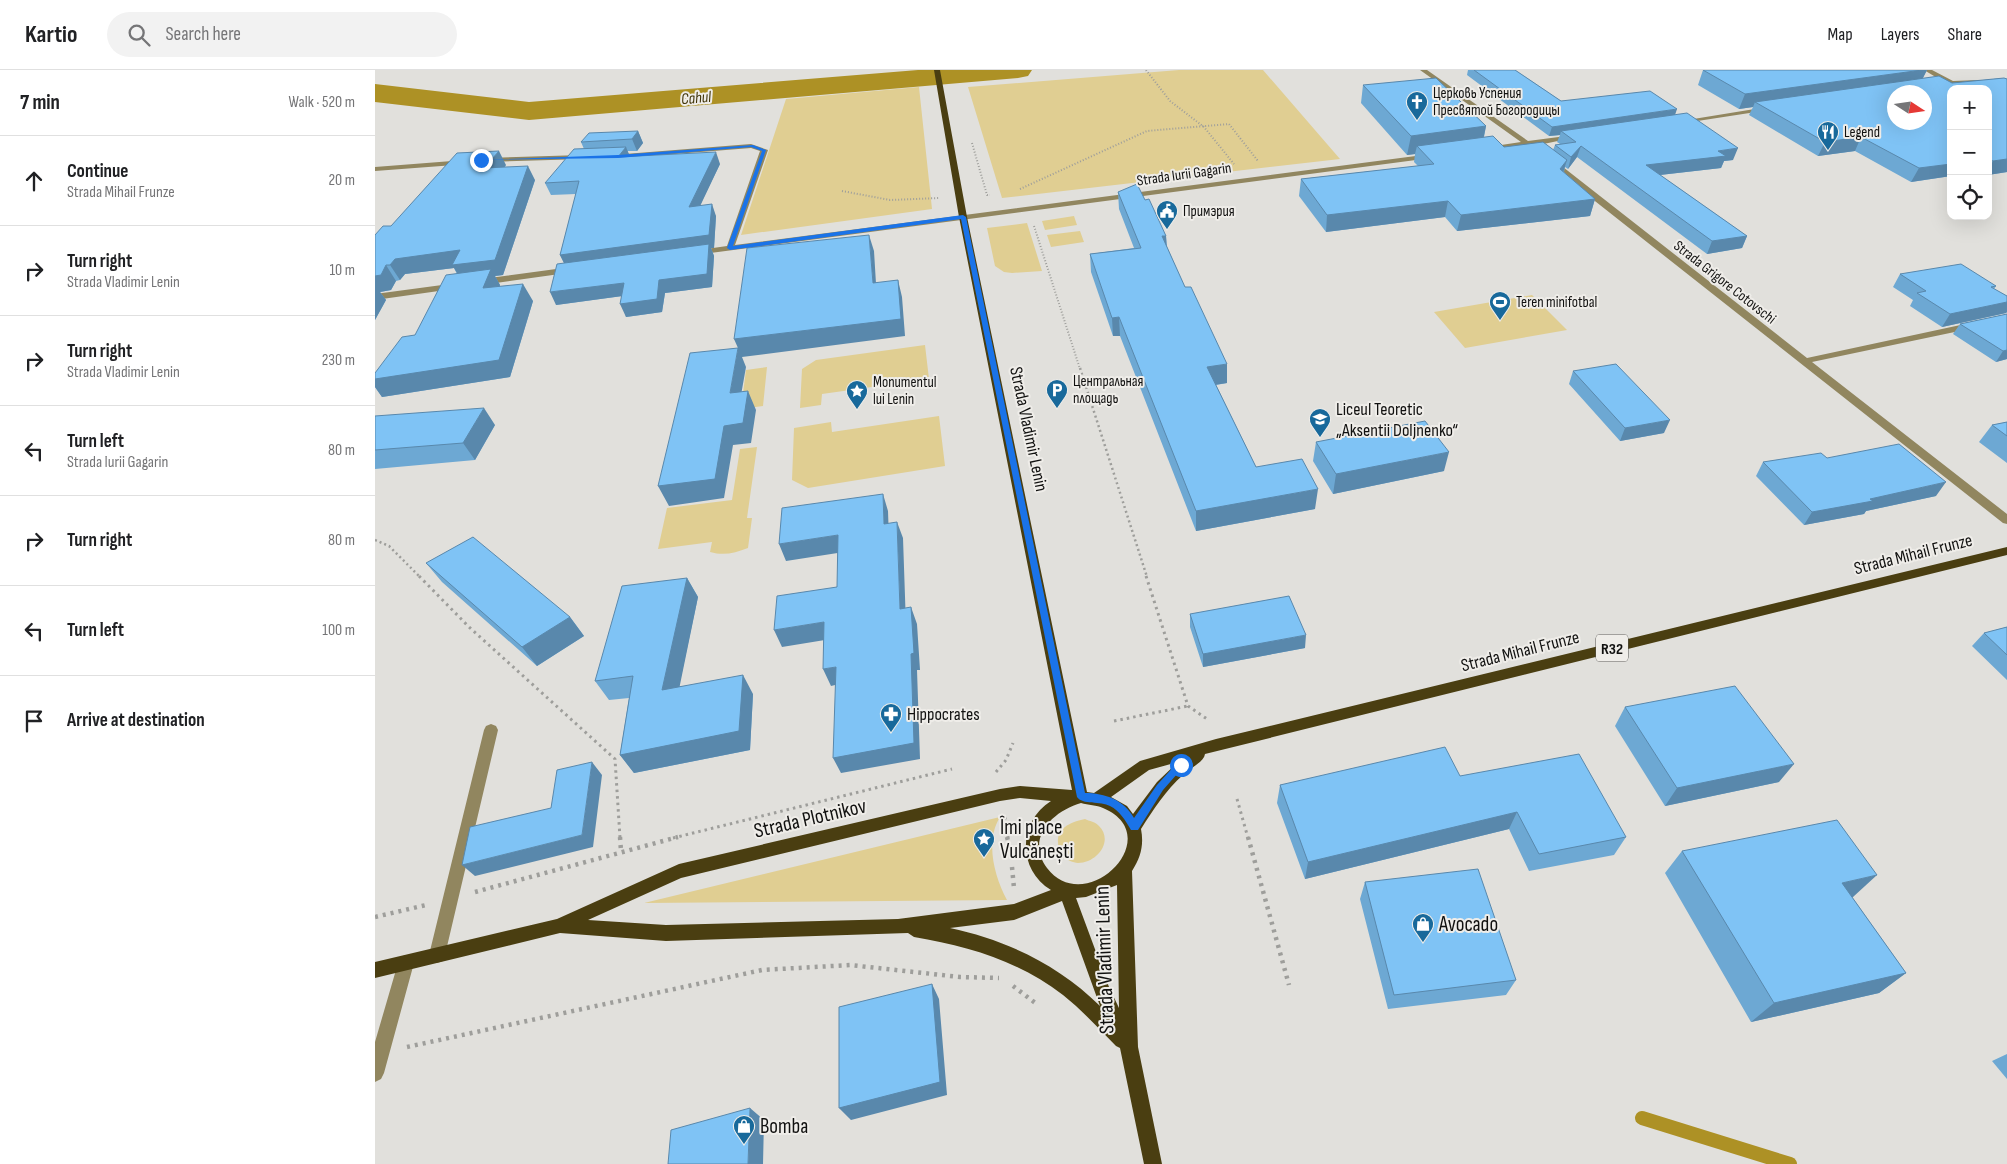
<!DOCTYPE html>
<meta charset="utf-8">
<style>
body{margin:0;font-family:"Sofia Sans Condensed",sans-serif;background:#f2f2f2;color:#202124}
.controls{position:absolute;right:15px;top:15px;display:grid;overflow:hidden;border-radius:10px;box-shadow:0 5px 20px #0002}
.controls button{width:45px;height:45px;display:grid;place-items:center;padding:0;border:0;border-bottom:1px solid #e0e0e0;background:#fff;color:#202124;font:25px sans-serif}
.compass{position:absolute;left:1512px;top:15px;width:45px;height:45px;border-radius:50%;background:#fff;box-shadow:0 5px 20px #0002;rotate:102deg}
.stop{position:absolute;width:15px;height:15px;margin:-11px;border:4px solid #1a73e8;border-radius:50%;background:#fff}
.stop.end{background:#1a73e8;border-color:#fff;box-shadow:0 1px 5px #0008}
.list{margin:0;padding:0;list-style:none}
h2{display:flex;justify-content:space-between;align-items:center;height:65px;margin:0;padding:0 20px;font-size:21px}
h2 small{font-size:16px;font-weight:400;color:#757577}
.list li{display:grid;grid-template-columns:32px 1fr auto;gap:15px;align-items:center;box-sizing:border-box;height:90px;padding:0 20px;border-top:1px solid #e0e0e0}
.list b{display:block;font-size:19px;white-space:nowrap}
.list p{margin:0;font-size:16px;white-space:nowrap;color:#757577}
.list em{font-size:16px;font-style:normal;color:#757577}
.icon{flex:none;width:28px;height:28px;fill:none;stroke:currentColor;stroke-width:2;stroke-linecap:round;stroke-linejoin:round}
.map{position:relative;flex:none;width:1632px;height:1094px;overflow:hidden}
header{display:flex;align-items:center;gap:30px;box-sizing:border-box;height:70px;padding:0 25px;background:#fff;border-bottom:1px solid #e0e0e0}
header strong{font-size:24px}
nav{display:flex;gap:28px;margin-inline-start:auto;font-size:18px}
.search{width:350px;height:45px;background:#f2f2f2;display:flex;align-items:center;gap:12px;box-sizing:border-box;padding:0 18px;border-radius:28px;color:#757577;font-size:19px}
main{display:flex}
aside{flex:1;background:#fff}
.map>svg:first-child{display:block}
</style>
<header>
<strong>Kartio</strong>
<div class="search"><svg class="icon" aria-label="search" viewBox="0 0 24 24"><circle cx="10" cy="10" r="6"/><path d="M15 15l6 6"/></svg>Search here</div>
<nav><a>Map</a><a>Layers</a><a>Share</a></nav>
</header>
<main>
<aside>
<h2>7 min<small>Walk · 520 m</small></h2>
<ul class="list">
<li><svg class="icon" aria-label="ahead" viewBox="0 0 24 24"><path d="M12 20V5M6 11l6-6 6 6"/></svg><div><b>Continue</b><p>Strada Mihail Frunze</p></div><em>20 m</em></li>
<li><svg class="icon" aria-label="right" viewBox="0 0 24 24"><path d="M7 20v-9h11M14 6l5 5-5 5"/></svg><div><b>Turn right</b><p>Strada Vladimir Lenin</p></div><em>10 m</em></li>
<li><svg class="icon" aria-label="right" viewBox="0 0 24 24"><path d="M7 20v-9h11M14 6l5 5-5 5"/></svg><div><b>Turn right</b><p>Strada Vladimir Lenin</p></div><em>230 m</em></li>
<li><svg class="icon" aria-label="left" viewBox="0 0 24 24"><path d="M17 20v-9H6M10 6l-5 5 5 5"/></svg><div><b>Turn left</b><p>Strada Iurii Gagarin</p></div><em>80 m</em></li>
<li><svg class="icon" aria-label="right" viewBox="0 0 24 24"><path d="M7 20v-9h11M14 6l5 5-5 5"/></svg><div><b>Turn right</b></div><em>80 m</em></li>
<li><svg class="icon" aria-label="left" viewBox="0 0 24 24"><path d="M17 20v-9H6M10 6l-5 5 5 5"/></svg><div><b>Turn left</b></div><em>100 m</em></li>
<li><svg class="icon" aria-label="arrive" viewBox="0 0 24 24"><path d="M6 21V4h12l-3 4 3 4H6"/></svg><div><b>Arrive at destination</b></div></li>
</ul>
</aside>
<div class="map">
<svg width="1632" height="1094" viewBox="0 0 1632 1094">
<rect width="100%" height="100%" fill="#e1e0dc"/>
<path fill="#e0ce92" d="M804,0H888L965,89L627,128L593,17Z
M544,17L557,139L366,165L411,29Z
M699,146L702,155L670,160L667,151Z
M652,153L667,201L637,203L629,202L620,196L612,158Z
M705,161L709,172L676,177L672,165Z
M1157,225L1192,260L1090,278L1059,242Z
M550,275L554,309L447,324L446,335L425,338L427,299L441,290Z
M392,297L388,336L366,339L371,300Z
M564,346L570,396L433,418L417,410L419,358L456,352L457,362Z
M382,377L372,448H377L373,478C360,483 349,486 335,482L337,472L283,479L292,438L357,430L365,379Z
M625,747C610,771 619,806 632,830L269,833Z
M710,749C714,751 721,752 724,756C739,771 722,793 703,793C698,793 692,789 688,788C676,765 686,754 710,749Z"/>
<g fill="none" stroke-linecap="round" stroke-linejoin="round">
<path stroke="#ad9125" stroke-width="14" d="M1267,1048L1415,1094"/>
<path fill="#ad9125" fill-rule="evenodd" d="M543,0H657L653,6L643,8L154,50L0,32V14L154,32Z"/>
<path stroke="#9e9e9b" stroke-width="2" stroke-dasharray="1 2" stroke-linecap="butt" d="M771,0L795,31L829,57L859,94
M597,73L612,125H615
M645,119L772,61L854,54L883,91
M467,121L515,130L565,128
M659,156L705,299"/>
<path stroke="#9e9e9b" stroke-width="2.5" stroke-dasharray="2 3" stroke-linecap="butt" d="M705,298L772,507
M0,470L14,476L45,507"/>
<path stroke="#9e9e9b" stroke-width="3" stroke-dasharray="2.5 4" stroke-linecap="butt" d="M44,506L94,557L240,689L245,768
M771,506L813,636L832,649
M739,651L813,636
M621,702L631,690L638,673
M862,729L873,768
M630,747L633,768
M298,768L577,699"/>
<path stroke="#9e9e9b" stroke-width="4.5" stroke-dasharray="3 5" stroke-linecap="butt" d="M245,767L246,781
M632,767L633,771
M873,767L914,915
M637,797L639,818
M100,822L303,767
M0,847L51,835
M638,916L663,935
M32,977L387,900L475,895L585,907L624,908"/>
<path fill="#91865f" fill-rule="evenodd" d="M1045,0H1052L1153,71L1199,65L1202,67L1154,77L1111,80V78L1113,77L1146,72Z
M1549,0H1557L1578,11L1604,10L1632,14V18L1604,14L1566,16L1564,13L1569,12Z
M1392,37L1395,39L1394,40L1303,54L1300,52Z
M376,74L393,80L360,175L1056,84L1060,86L1056,88L320,185H317V181L352,176L385,81L376,78L237,89L233,87L237,85Z
M207,85L211,87L210,89L112,92L108,90L112,88Z
M90,90H93V94L0,101V97Z
M1173,90H1179L1432,288L1632,245V251L1437,292L1632,444V454L1628,453L1173,94Z
M196,197L199,198V202L107,215L103,212L107,209Z
M82,213L86,216L85,218L0,230V224Z
M116,654L121,656L123,660L70,885L68,891L62,893L56,891L54,885L109,660L111,656Z
M31,885L37,887L39,893L9,1003L6,1009L0,1012V972L23,893L25,887Z"/>
<path fill="#4a3e11" fill-rule="evenodd" d="M559,0H565L592,147L712,722L719,723L765,691L841,669L1632,477V485L830,684C829,692 815,698 808,705C791,720 778,740 766,759C769,775 766,787 757,801L763,977L787,1094H769L745,978L741,976C724,959 707,940 688,925C644,891 593,876 539,867L533,863L291,871L185,863L0,908V892L182,849L304,794L625,719L645,716L697,720L584,147ZM803,692L782,712L758,744L752,736L736,727L774,700ZM645,728L676,731C643,752 642,799 676,820L639,834L523,849L291,855L213,850L306,808L625,731ZM706,733C713,735 722,735 728,738C794,766 711,849 672,798C650,768 678,741 706,733ZM742,815L744,938L734,917L701,828L711,827ZM687,831L725,936C684,895 631,870 575,858L639,850Z"/>
</g>
<path fill="#6da8d3" fill-rule="evenodd" d="M1093,0H1140L1186,31L1300,45L1358,90L1349,91L1346,98L1285,105L1372,166L1367,178L1332,184L1202,87L1193,99L1190,97L1189,102L1220,129L1215,146L1082,161L1070,147L951,162L924,126L926,109L1043,96L1039,92L1040,84L1032,85L986,33L988,15L1111,56L1109,67L1129,77L1178,80L1180,75L1185,74L1182,72L1185,65L1174,66L1092,5Z
M1328,0H1552L1547,9L1564,6L1577,13L1629,8L1632,9V102L1613,105V19H1576V106L1536,112L1480,81L1443,86L1374,45L1378,37L1364,39L1323,15ZM1520,22H1550V52H1520Z
M263,61L268,73L262,81H252L255,86L345,94L325,135L341,146L339,178H336L339,186L337,217L290,223L287,242L251,247L247,226L181,235L189,193L185,185L201,124L176,125L170,113L209,79L206,72Z
M131,95L130,97L160,110L128,205L120,206L125,215V217L158,231L135,307L7,327L0,317V303L40,265L82,204L79,198L30,204L25,210L21,211L16,220L5,222L11,230L0,250L8,156H16Z
M743,122L770,130L791,166L792,177L852,313L841,315L881,397L940,439L821,461L745,266H738L716,202L715,184L759,178L744,139Z
M1525,204L1621,216L1619,219L1632,226V242L1631,243L1567,257L1535,236L1538,230L1518,217Z
M1632,244V289L1621,292L1578,264L1585,254Z
M1198,301L1289,363L1245,371L1194,314Z
M0,346L120,355L100,390L0,399Z
M1632,352V393L1604,372L1617,355Z
M941,372L1069,401L958,424L938,391Z
M1452,388L1561,426L1491,441L1489,444L1429,455L1381,406L1388,392Z
M51,493L195,547L209,566L162,596L67,512Z
M312,508L323,527L304,616L378,624L375,680L259,703L245,685L254,628L234,630L220,611Z
M815,544L930,578L828,597L815,557Z
M1632,557V610L1597,576L1609,563Z
M1250,637L1404,712L1290,736L1240,656Z
M1085,706L1251,767L1239,785L1154,801L1134,759L930,809L902,733L905,715Z
M1307,781L1478,827H1477L1531,903L1504,923L1376,952L1290,803Z
M990,812L1141,910L1131,925L1013,939L985,829Z
M1632,984V1009L1617,991Z"/>
<path fill="#5988ac" d="M1547,0H1552L1545,14L1380,32L1378,37L1364,39L1370,24Z
M1302,39L1299,48L1186,61L1185,65L1174,66L1177,57Z
M1111,56L1107,75L1042,76L1040,84L1032,85L1036,66Z
M263,61L268,73L262,81L257,69Z
M1486,67L1480,81L1443,86L1450,72Z
M1206,76L1202,87L1193,99L1196,87Z
M251,77L256,89L243,87Z
M1363,78L1358,90L1349,91L1346,98L1267,107L1271,95L1343,81Z
M124,81L131,95L117,112L109,98Z
M341,82L345,94L319,149L314,137Z
M1632,89V102L1613,105V100L1618,91Z
M1192,90L1187,106L1185,99Z
M1576,94V106L1536,112L1544,98Z
M153,96L160,110L128,205L120,206L125,215L118,235L87,211L79,198L30,204L25,210L15,195L20,189Z
M1220,129L1215,146L1082,161L1086,145Z
M1073,131L1070,147L951,162L952,145Z
M337,134L341,146L339,178H336L339,186L337,217L290,223L287,242L251,247L245,234L284,210L191,197L185,185Z
M494,165L499,181L502,230L498,213Z
M787,166H791L792,184Z
M1372,166L1367,178L1332,184L1337,171Z
M11,195L21,211L16,220L5,222L11,230L0,250V206Z
M523,210L527,227L530,266L367,287L371,297L363,342L355,323L363,278L359,269Z
M249,213L255,225L181,235L175,222Z
M148,214L158,231L135,307L7,327L0,317V309Z
M1632,232V242L1631,243L1567,257L1575,244Z
M744,247L745,266H738L737,248Z
M1632,280V289L1621,292L1628,281Z
M852,294V313L832,316V297Z
M373,321L381,340L376,373L358,375L349,428L294,436L283,416L349,356Z
M109,338L120,355L100,390L88,373Z
M1295,350L1289,363L1245,371L1250,358Z
M1074,382L1069,401L958,424L961,404Z
M1571,412L1561,426L1491,441L1489,444L1429,455L1437,442Z
M943,419L940,439L821,461V441Z
M508,424L513,441L514,470L509,454Z
M522,452L528,468L531,556L525,539Z
M463,465L469,482L411,491L404,474Z
M312,508L323,527L300,639L287,620Z
M536,537L542,554L545,600H542L545,689L466,703L458,688L536,584Z
M195,547L209,566L162,596L147,577Z
M449,552L456,569L407,577L399,560Z
M931,565L930,578L828,597V584Z
M461,597L468,613L456,616L448,599Z
M368,605L378,624L375,680L259,703L245,685Z
M217,692L227,705L218,777L100,806L87,795L207,765Z
M1419,694L1404,712L1290,736L1302,718Z
M1142,742L1134,759L930,809L933,792Z
M1502,805L1478,827L1443,834L1467,813Z
M1531,903L1504,923L1376,952L1399,933Z
M557,914L564,929L572,1025L476,1050L464,1038Z
M375,1038L389,1050L388,1094H373Z"/>
<path fill="#7fc3f5" stroke="#5988ac" fill-rule="evenodd" d="M1099,0H1140L1186,31L1275,21L1302,39L1177,57Z
M1328,0H1547L1370,24Z
M1564,6L1577,13L1629,8L1632,9V89L1618,91L1613,89V19H1576V94L1544,98L1486,67L1450,72L1380,32ZM1520,22H1550V52H1520Z
M1061,8L1111,56L1036,66L988,15Z
M1312,43L1363,78L1343,81L1351,86L1271,95L1372,166L1337,171L1206,76L1196,87L1180,75L1201,72L1186,61Z
M263,61L257,69L206,72L214,63Z
M1118,66L1129,77L1168,72L1192,90L1185,99L1220,129L1086,145L1073,131L952,145L926,109L1059,94L1042,76Z
M251,77L243,87L341,82L314,137L337,134L334,165L185,185L204,111L170,113L199,79Z
M124,81L109,98L153,96L120,190L77,195L85,180L20,189L15,195H11L6,205L0,206V165L8,156H16L82,83Z
M762,114L770,130L774,129L791,166H787L810,217H816L852,294L832,297L881,397L927,389L943,419L821,441L744,247L737,248L715,184L766,178L743,122Z
M494,165L498,213L523,210L526,249L359,269L372,178Z
M334,174L332,204L284,210L282,229L245,234L249,213L175,222L182,194Z
M1586,194L1621,216L1616,217L1632,226V232L1575,244L1542,223L1551,221L1525,204Z
M116,199L108,218L148,214L124,290L0,309V303L27,267L40,265L71,205Z
M1632,244V280L1628,281L1585,254Z
M363,278L355,323L373,321L368,353L349,356L340,409L283,416L315,283Z
M1241,294L1295,350L1250,358L1198,301Z
M109,338L88,373L0,380V346Z
M1050,351L1074,382L961,404L941,372Z
M1632,352V366L1617,355Z
M1524,374L1571,412L1495,429L1498,431L1437,442L1388,392L1446,383L1452,388Z
M508,424L509,454L522,452L525,539L536,537L539,583L536,584L539,673L458,688L461,597L448,599L449,552L399,560L402,526L462,517L463,465L404,474L407,438Z
M98,467L195,547L147,577L51,493Z
M312,508L287,620L368,605L364,661L245,685L258,606L220,611L247,516Z
M914,526L931,565L828,584L815,544Z
M1632,557V585L1609,563Z
M1360,616L1419,694L1302,718L1250,637Z
M1070,677L1085,706L1204,684L1251,767L1164,784L1142,742L933,792L905,715Z
M217,692L207,765L87,795L95,757L176,738L182,700Z
M1462,750L1502,805L1467,813L1531,903L1399,933L1307,781Z
M1103,799L1141,910L1019,925L990,812Z
M557,914L565,1012L464,1038V937Z
M375,1038L373,1094H293L296,1060Z"/>
<path fill="#1a73e8" d="M378,75L391,80L358,176L588,145L591,147L710,723C730,723 749,730 759,748L782,715L802,693L806,691L810,695L788,720L763,760H756C750,750 745,741 735,736C726,731 707,735 702,727L586,149L355,180L352,178L387,81L376,77L243,88L104,90L243,85Z"/>
<defs>
<g id="church-pin" transform="scale(1.125)"><path d="M0 17L-7.5 6A9.5 9.5 0 1 1 7.5 6Z" fill="#18699b" stroke="#efede9"/><path d="M-1.2-6h2.4v3.5h3.3v2.4h-3.3V6h-2.4V-.1h-3.3v-2.4h3.3Z" fill="#fff"/></g>
<g id="restaurant-pin" transform="scale(1.125)"><path d="M0 17L-7.5 6A9.5 9.5 0 1 1 7.5 6Z" fill="#18699b" stroke="#efede9"/><path d="M-5-6h1v4h1v-4h1v4h1v-4h1v5L-1.5 .5V6h-2V.5L-5-1ZM5-6V6H3V1.5H1.5Q1.5-4 5-6Z" fill="#fff"/></g>
<g id="civic-pin" transform="scale(1.125)"><path d="M0 17L-7.5 6A9.5 9.5 0 1 1 7.5 6Z" fill="#18699b" stroke="#efede9"/><path d="M-.6-6.5H3V-4.5H.6V-3L4-1V1h2V6H-6V1h2V-1L-.6-3ZM-1.2 2.5V6h2.4V2.5Z" fill="#fff"/></g>
<g id="stadium-pin" transform="scale(1.125)"><path d="M0 17L-7.5 6A9.5 9.5 0 1 1 7.5 6Z" fill="#18699b" stroke="#efede9"/><path d="M0-5a6.5 5 0 1 0 0 10a6.5 5 0 1 0 0-10ZM-3.5-1.8h7v3.6h-7Z" fill="#fff"/></g>
<g id="parking-pin" transform="scale(1.125)"><path d="M0 17L-7.5 6A9.5 9.5 0 1 1 7.5 6Z" fill="#18699b" stroke="#efede9"/><path d="M-3.5-5.5H1a3.5 3.5 0 0 1 0 7H-1V5.5H-3.5ZM-1-3.4V-.6H.8a1.4 1.4 0 0 0 0-2.8Z" fill="#fff"/></g>
<g id="sight-pin" transform="scale(1.125)"><path d="M0 17L-7.5 6A9.5 9.5 0 1 1 7.5 6Z" fill="#18699b" stroke="#efede9"/><path d="M0-6L1.8-2.2L6-1.7L2.9 1.2L3.7 5.4L0 3.3L-3.7 5.4L-2.9 1.2L-6-1.7L-1.8-2.2Z" fill="#fff"/></g>
<g id="school-pin" transform="scale(1.125)"><path d="M0 17L-7.5 6A9.5 9.5 0 1 1 7.5 6Z" fill="#18699b" stroke="#efede9"/><path d="M0-5L7-2L0 1L-7-2ZM-4 1L0 2.5L4 1V4Q0 6-4 4Z" fill="#fff"/></g>
<g id="pharmacy-pin" transform="scale(1.125)"><path d="M0 17L-7.5 6A9.5 9.5 0 1 1 7.5 6Z" fill="#18699b" stroke="#efede9"/><path d="M-2-6h4v4h4v4h-4v4h-4v-4h-4v-4h4Z" fill="#fff"/></g>
<g id="shop-pin" transform="scale(1.125)"><path d="M0 17L-7.5 6A9.5 9.5 0 1 1 7.5 6Z" fill="#18699b" stroke="#efede9"/><path d="M-5-2.5h2.3a2.7 3.5 0 0 1 5.4 0H5L5.5 6h-11ZM-1.5-2.5h3a1.5 2.3 0 0 0-3 0Z" fill="#fff"/></g>
</defs>
<g fill-rule="evenodd">
<use href="#church-pin" x="1042" y="32"/>
<use href="#restaurant-pin" x="1453" y="62"/>
<use href="#civic-pin" x="792" y="141"/>
<use href="#stadium-pin" x="1125" y="232"/>
<use href="#parking-pin" x="682" y="320"/>
<use href="#sight-pin" x="482" y="321"/>
<use href="#school-pin" x="945" y="349"/>
<use href="#pharmacy-pin" x="516" y="644"/>
<use href="#sight-pin" x="609" y="769"/>
<use href="#shop-pin" x="1048" y="854"/>
<use href="#shop-pin" x="369" y="1056"/>
</g>
<g text-anchor="middle" stroke-width="4" stroke-linejoin="round" paint-order="stroke">
<g font-size="15" fill="#111110" stroke="#efede9" text-anchor="start">
<text x="1058" y="28">Церковь Успения<tspan x="1058" dy="17">Пресвятой Богородицы</tspan></text>
<text x="1469" y="67">Legend</text>
<text x="808" y="146">Примэрия</text>
<text x="1141" y="237">Teren minifotbal</text>
<text x="698" y="316">Центральная<tspan x="698" dy="17">площадь</tspan></text>
<text x="498" y="317">Monumentul<tspan x="498" dy="17">lui Lenin</tspan></text>
</g>
<g font-size="15" fill="#111110" stroke="#efede9">
<text transform="translate(809 104) rotate(-8)" y="5">Strada Iurii Gagarin</text>
<text transform="translate(1350 212) rotate(38)" y="5">Strada Grigore Cotovschi</text>
</g>
<g font-size="16" font-style="italic" fill="#3f3306" stroke="#efede9">
<text transform="translate(321 27) rotate(-5)" y="6">Cahul</text>
</g>
<rect fill="#efede9" stroke="#545351" stroke-width="1" x="1221" y="564.5" width="32" height="27" rx="4"/>
<g font-size="16" font-weight="bold" fill="#111110">
<text x="1237" y="584">R32</text>
</g>
<g font-size="18" fill="#111110" stroke="#efede9" text-anchor="start">
<text x="961" y="345">Liceul Teoretic<tspan x="961" dy="21">„Aksentii Doljnenko“</tspan></text>
<text x="532" y="650">Hippocrates</text>
</g>
<g font-size="18" fill="#111110" stroke="#efede9">
<text transform="translate(654 359) rotate(78)" y="6">Strada Vladimir Lenin</text>
<text transform="translate(1538 484) rotate(-14)" y="6">Strada Mihail Frunze</text>
<text transform="translate(1145 581) rotate(-14)" y="6">Strada Mihail Frunze</text>
</g>
<g font-size="21" fill="#111110" stroke="#efede9">
<text transform="translate(435 748) rotate(-13)" y="7">Strada Plotnikov</text>
<text transform="translate(729 890) rotate(-92)" y="7">Strada Vladimir Lenin</text>
</g>
<g font-size="21" fill="#111110" stroke="#efede9" text-anchor="start">
<text x="625" y="764">Îmi place<tspan x="625" dy="24">Vulcănești</tspan></text>
<text x="1064" y="861">Avocado</text>
<text x="385" y="1063">Bomba</text>
</g>
</g>
</svg>
<div class="controls">
<button>+</button>
<button>−</button>
<button><svg class="icon" aria-label="locate" viewBox="0 0 24 24"><circle cx="12" cy="12" r="6"/><path d="M12 2v4M12 18v4M2 12h4M18 12h4"/></svg></button>
</div>
<svg class="compass" viewBox="-18 -18 36 36"><path d="M0-13l5 13h-10z" fill="#e53935"/><path d="M0 13l5-13h-10z" fill="#757577"/></svg>
<div class="stop" style="left:806px;top:695px"></div>
<div class="stop end" style="left:106px;top:90px"></div>
</div>
</main>
